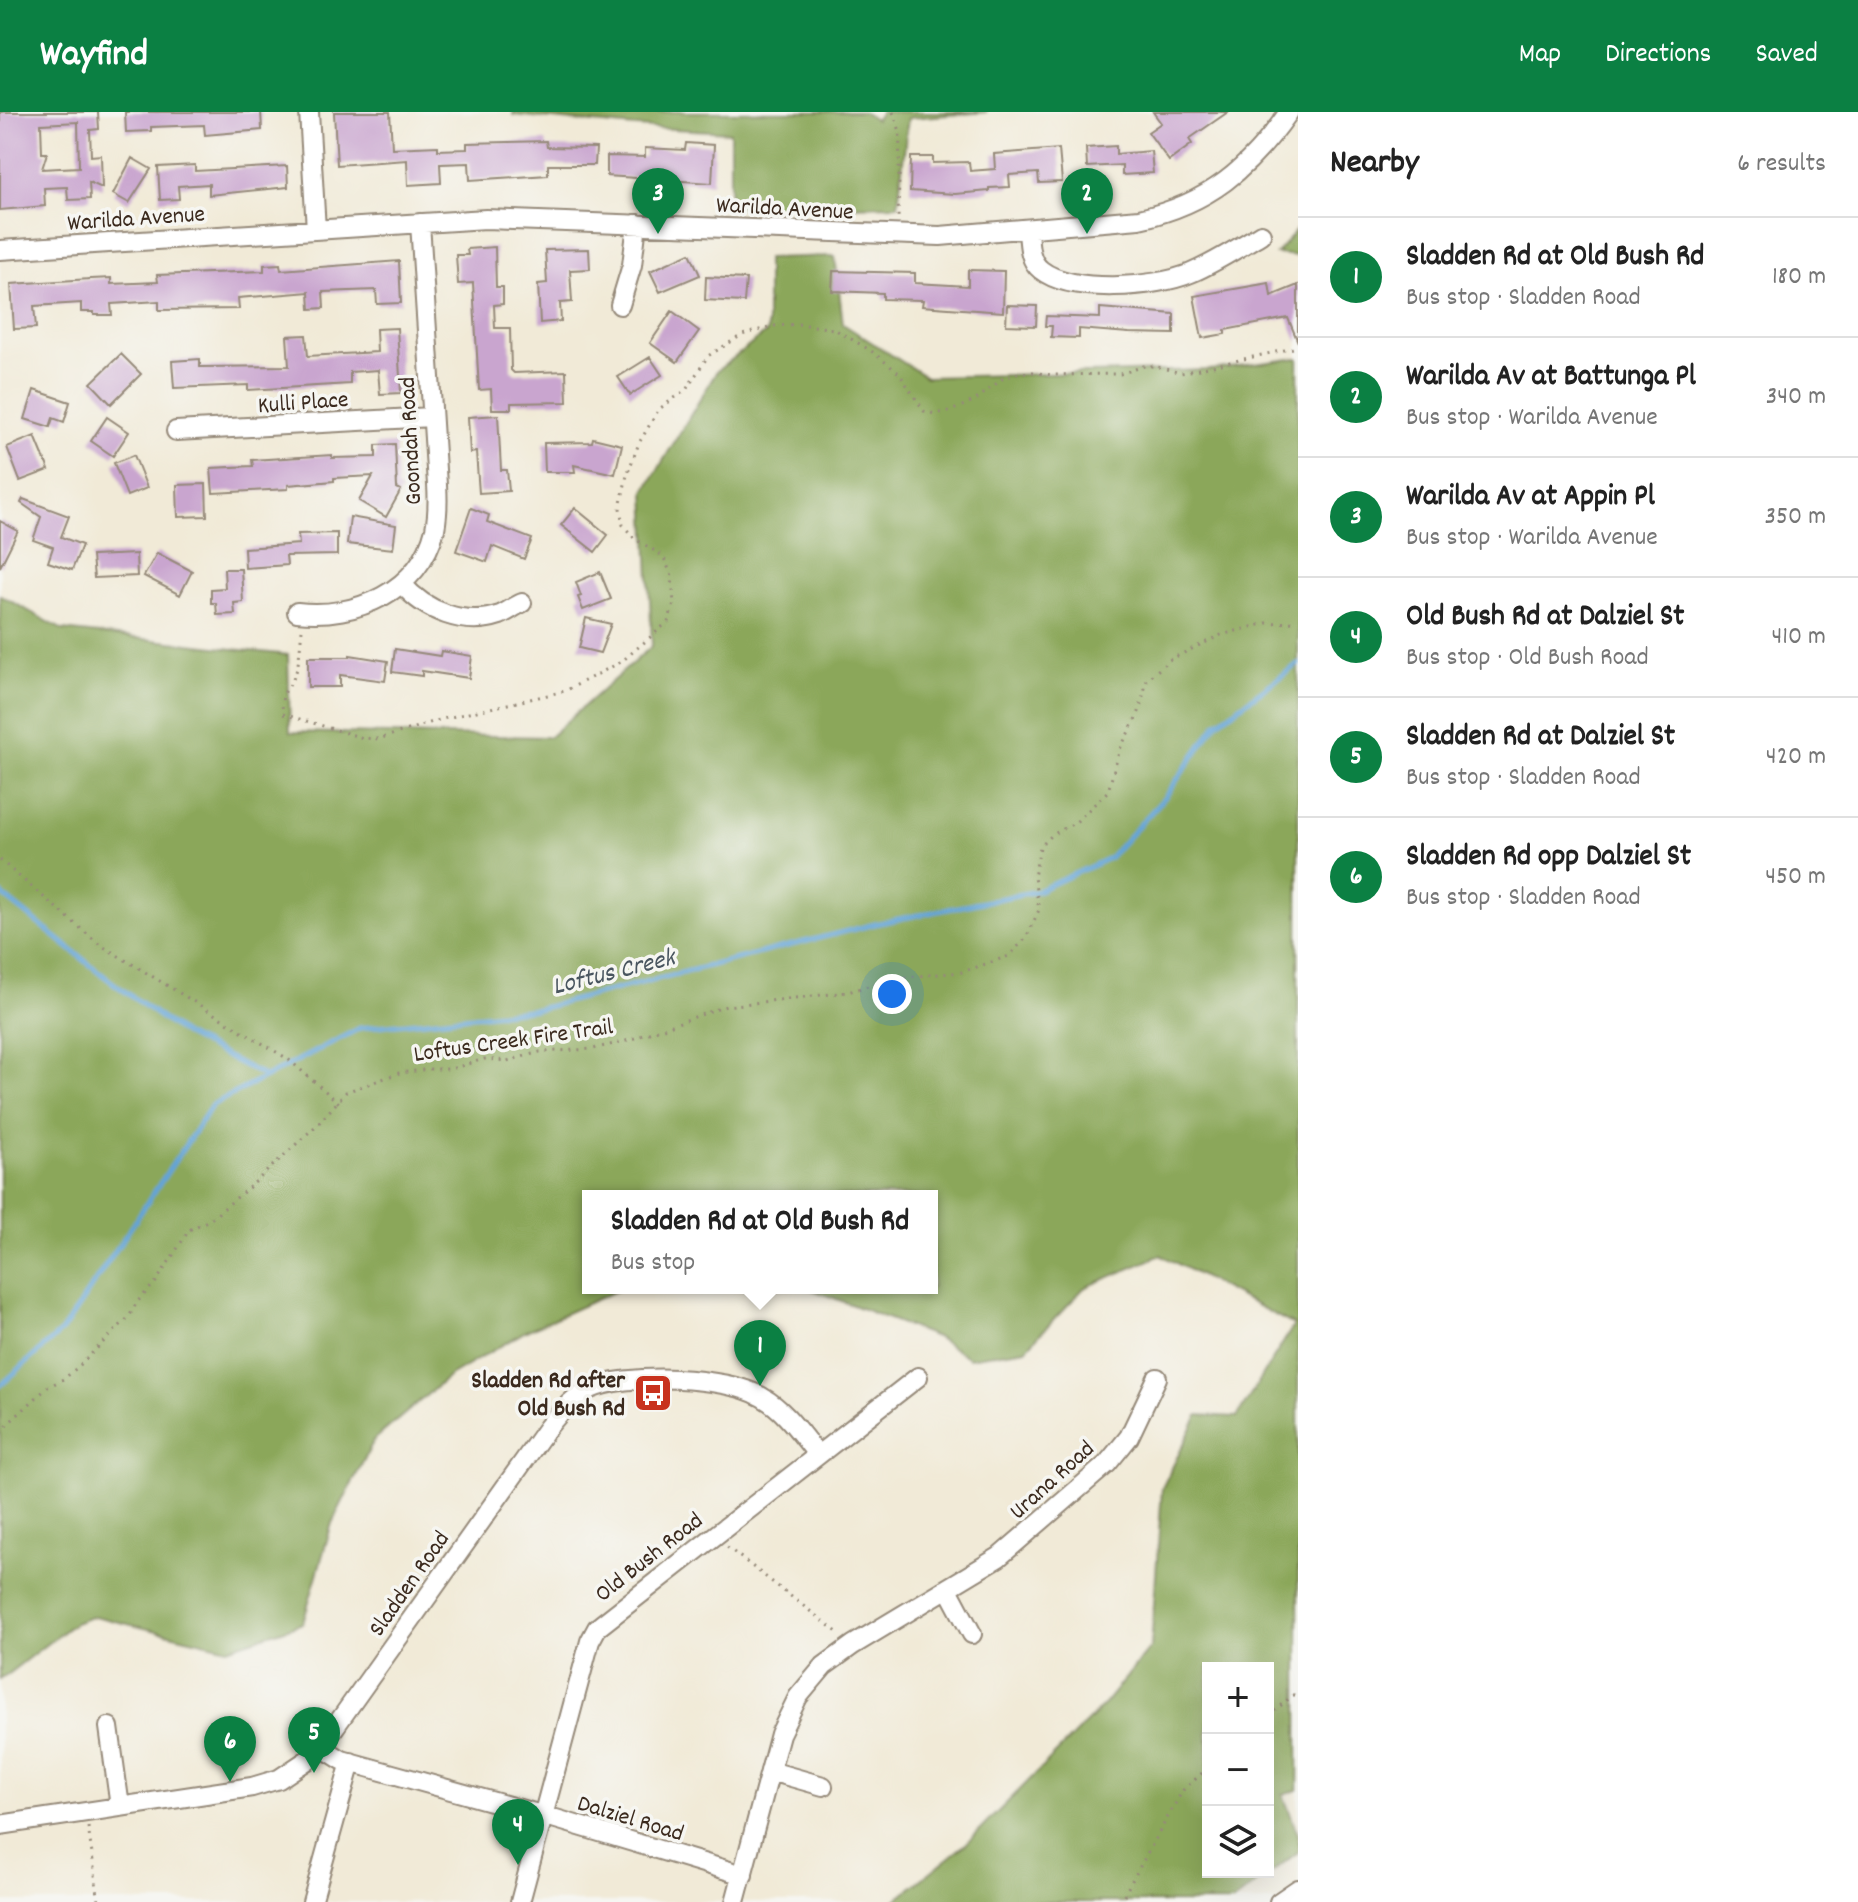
<!DOCTYPE html>
<meta charset="utf-8">
<style>
body{margin:0;font-family:Dekko,sans-serif;background:#f6f6f6;color:#222}
.controls{position:absolute;right:24px;bottom:24px;display:grid;overflow:hidden;border-radius:0px;box-shadow:0 8px 32px #0002}
.controls button{width:72px;height:72px;display:grid;place-items:center;padding:0;border:0;border-bottom:2px solid #e0e0e0;background:#fff;color:#222;font:40px sans-serif}
.you{position:absolute;left:892px;top:882px;width:28px;height:28px;margin:-20px;border:6px solid #fff;border-radius:50%;background:#1a73e8;box-shadow:0 0 0 12px #1a73e833}
.badge{display:grid;place-items:center;width:52px;height:52px;border-radius:50%;background:#0b8043;color:#fff;font-size:26px;font-weight:700}
.pin{position:absolute;translate:-50% -66px;filter:drop-shadow(0 2px 4px #0008)}
.pin::after{content:'';position:absolute;top:42px;width:28px;height:24px;background:inherit;clip-path:polygon(0 0,100% 0,50% 100%)}
.popup{position:absolute;left:582px;top:1078px;width:356px;height:104px;box-sizing:border-box;display:grid;place-content:center;border-radius:0px;background:#fff;filter:drop-shadow(0 2px 6px #0005);font-size:26px;white-space:nowrap;color:#767676}
.popup b{font-size:30px;color:#222}
.popup::after{content:'';position:absolute;left:50%;top:100%;margin-left:-16px;border:16px solid transparent;border-top-color:#fff}
.list{margin:0;padding:0;list-style:none}
h2{display:flex;justify-content:space-between;align-items:center;height:104px;margin:0;padding:0 32px;font-size:34px}
h2 small{font-size:26px;font-weight:400;color:#767676}
.list li{display:grid;grid-template-columns:52px 1fr auto;gap:24px;align-items:center;box-sizing:border-box;height:120px;padding:0 32px;border-top:2px solid #e0e0e0}
.list b{display:block;font-size:30px;white-space:nowrap}
.list p{margin:0;font-size:26px;white-space:nowrap;color:#767676}
.list em{font-size:26px;font-style:normal;color:#767676}
.icon{flex:none;width:44px;height:44px;fill:none;stroke:currentColor;stroke-width:2;stroke-linecap:round;stroke-linejoin:round}
.map{position:relative;flex:none;width:1298px;height:1790px;overflow:hidden}
header{display:flex;align-items:center;gap:48px;box-sizing:border-box;height:112px;padding:0 40px;background:#0b8043;color:#fff}
header strong{font-size:38px}
nav{display:flex;gap:44px;margin-inline-start:auto;font-size:28px}
main{display:flex}
aside{flex:1;background:#fff}
.map>svg:first-child{display:block}
</style>
<header>
<strong>Wayfind</strong>
<nav><a>Map</a><a>Directions</a><a>Saved</a></nav>
</header>
<main>
<div class="map">
<svg width="1298" height="1790" viewBox="0 0 1298 1790">
<rect width="100%" height="100%" fill="#f6f6f2"/>
<filter id="ink" filterUnits="userSpaceOnUse"><feTurbulence type="fractalNoise" baseFrequency=".0125" numOctaves="2"/><feDisplacementMap in="SourceGraphic" scale="16" xChannelSelector="R" yChannelSelector="G"/><feConvolveMatrix kernelMatrix="1 2 1 2 8 2 1 2 1" color-interpolation-filters="sRGB"/></filter>
<filter id="wash" filterUnits="userSpaceOnUse"><feTurbulence type="fractalNoise" baseFrequency=".006" numOctaves="4" result="noise"/><feDisplacementMap in="SourceGraphic" scale="32" xChannelSelector="R" yChannelSelector="G"/><feGaussianBlur stdDeviation="1.8" result="paint"/><feColorMatrix in="noise" values="0 0 0 0 0 0 0 0 0 0 0 0 0 0 0 0 0 1.4 0 .05"/><feComposite in="paint" operator="in"/></filter>
<g filter="url(#wash)">
<rect width="100%" height="100%" fill="#f1ead7"/>
<path fill="#8ba75a" stroke="#63683c" stroke-width="2" fill-rule="evenodd" d="M513,0H864L875,8L881,0H987L908,6L898,93L730,96V20L635,15L513,3Z
M1298,116V144L1276,142Z
M835,144L843,212L926,265L1209,258L1298,246V1678L1283,1682L1298,1723V1740L1233,1790H893L967,1731L1101,1596L1151,1535L1162,1376L1198,1303L1237,1305L1294,1213L1161,1143L1084,1176L1026,1237L969,1246L936,1225L808,1176H932V1084H588V1176H622L526,1219L448,1265L374,1328L332,1411L303,1511L228,1536L94,1504L74,1511L0,1568V483L63,518L288,543L290,620L549,625L652,534L645,379L717,259L767,220V146ZM1208,1556H1268V1760H1208Z"/>
<g fill="none" stroke-linecap="round" stroke-linejoin="round">
<path stroke="#63a4d7" stroke-width="5" d="M0,781L108,867L183,922L266,965
M0,1274L62,1219L212,993L360,916L538,897L879,811L1037,779L1109,746L1165,685L1217,611L1298,552"/>
</g>
<g id="blocks">
<path fill="#c9a5cf" fill-rule="evenodd" d="M0,0H98L99,17L90,18L91,44L101,43L102,76L89,70L90,87L68,88L67,75L44,76L45,94L0,98ZM78,10L79,55L42,57L47,41H42L41,12Z
M125,0H261L262,18L205,23L204,13L151,15V19L126,20Z
M334,0H390L392,36L438,34V38L467,37V31L546,29L547,35L596,36L595,53H548V63L470,68L469,51L440,52L441,71L408,73L407,48L337,53Z
M1153,0H1228L1189,27L1192,32L1169,49L1148,20L1161,11Z
M686,31L714,33L712,71L607,64V44L645,45V36L685,38Z
M1116,34V42L1151,39L1153,61L1122,63V53L1087,55L1086,36Z
M1059,37L1062,70L1039,71L1038,61L1009,63L1010,75L989,76V79L955,82L910,79L911,45H933V51L969,50L970,59L995,57L994,42Z
M132,46L151,57L129,91L113,82Z
M195,53V59L287,54L288,75L209,83V72L178,74L179,87L160,88L158,55Z
M495,135L496,175H503V192L494,193L495,216H510L511,258L514,261L566,259L567,290L511,291V297H492L491,277L479,278L473,171L458,172L456,143H468L467,137Z
M589,137L590,157L570,158L572,190L560,191L561,209L540,211L538,172L547,171L545,138Z
M690,141L700,163L660,180L650,159Z
M399,149L401,191L377,192L376,178L323,180L324,196L310,197L309,180L238,186L239,197L159,198V189L111,192L112,203H94V200H81V191L34,194L36,216L14,217L11,172L91,167L111,166V172L158,170L157,163L264,159V153L280,152L281,158Z
M968,158L1004,159L1003,200L922,194L923,188L883,187V181L832,179L833,159L915,161V171L968,174Z
M706,165L746,167L744,190L705,188Z
M1269,171L1271,184L1298,173V230L1288,206L1225,218V222L1202,226L1194,184Z
M1007,193L1037,194L1036,214L1006,213Z
M1100,196L1174,202V222L1129,221L1079,217V226L1051,225L1052,214H1045L1046,204L1100,206Z
M672,199L699,219L677,250L650,231Z
M397,216L401,281L380,282L378,258L350,260V272L248,278V273L174,276L172,249L200,247V255L289,254L287,224L306,223L308,244L377,240L376,217Z
M121,242L141,262L111,292L91,271Z
M650,245L662,263L630,283L618,265Z
M34,278L70,290L64,310L53,306L50,315L25,307Z
M498,303L501,358H507L509,379L479,381L476,340L470,341L468,305Z
M107,305L129,320L113,344L91,329Z
M35,324L49,358L20,369L7,335Z
M593,326L622,333L615,362L574,353L575,360H545L544,331L592,330Z
M395,332L397,376L401,378L386,405L359,389L373,364L334,366V369L288,373V377L213,381L211,356L253,354L252,348L332,343V346L376,345V333Z
M134,343L147,376L127,384L114,351Z
M206,372L207,404L178,405L177,373Z
M23,387L69,404L61,425L82,433L72,458L48,450L53,435L33,428L41,405L21,391Z
M471,396L489,403L487,410L532,427L524,447L492,434L487,450L456,439Z
M575,396L608,423L595,440L561,413Z
M350,405L396,413L393,437L347,432Z
M0,409L18,419L0,455Z
M337,421V443L286,444L287,453L245,456L244,436L299,432L298,422Z
M157,441L192,459L180,483L144,464Z
M136,442L137,464L94,466L92,444Z
M224,457H241L243,490L234,491L235,502L217,503L216,491H211V477L225,476Z
M600,460L611,487L583,498L578,485L581,484L576,470Z
M586,506L611,512L600,541L579,536Z
M395,537L440,544L441,539L472,544L469,566L422,559V564L392,560Z
M350,543L388,549L385,569L340,563V575H308V545H350Z"/>
</g>
</g>
<g filter="url(#ink)">
<use href="#blocks" fill-opacity="0" stroke="#968a7a" stroke-width="2"/>
<g fill="none" stroke-linecap="round" stroke-linejoin="round">
<g stroke="#968a7a" stroke-width="22">
<path id="minor" d="M309,0L316,118
M1028,118C1029,132 1029,149 1041,158C1071,182 1156,176 1191,161C1215,151 1238,136 1261,122
M0,138L486,107L940,124L1139,107C1209,92 1249,57 1289,0
M620,193L632,153L637,112
M176,319L432,305
M402,472C425,499 464,515 500,503C507,500 515,494 522,491
M297,500C356,507 420,479 435,417C438,402 438,388 437,373L420,111
M948,1477L972,1522
M109,1615L120,1695
M323,1636L342,1648L556,1707L743,1763
M770,1659L823,1674
M0,1713L252,1675L279,1667L315,1643L548,1315C559,1301 572,1286 588,1278C624,1260 727,1264 762,1285C785,1298 800,1321 817,1342
M312,1790L351,1650
M520,1790L590,1529L597,1516L918,1265
M735,1790L780,1622L798,1585L824,1554L853,1533L999,1445L1107,1352L1129,1325L1157,1266
M1279,1790L1298,1777"/>
</g>
<path stroke="#968a7a" stroke-width="3" stroke-dasharray="2 6" stroke-linecap="butt" d="M893,0L900,19L898,108
M302,518C300,532 300,552 294,565C286,582 280,578 283,602L363,626L379,627L442,607L565,579L621,550L668,510L674,492L672,464L663,444L634,426L623,413L620,396L627,363L639,331L659,297L686,278L708,244L742,223L774,214L800,212L834,217L870,238L899,261L924,299L935,302L953,298L976,288L1002,267L1015,262L1033,260L1051,263L1120,262L1144,254H1154L1181,261L1298,235
M0,748L99,832L288,947L339,991
M0,1319L48,1275L65,1266L80,1253L129,1205L137,1190L156,1170L189,1118L211,1107L253,1072L318,1012L346,980L399,961L430,957H451L484,947L507,949L540,940L593,937L626,929L726,894L848,880L895,866L962,860L1009,844L1026,826L1039,798L1034,765L1040,735L1052,723L1076,710L1108,679L1120,637L1139,600L1147,568L1169,548L1221,523L1267,511L1298,510
M727,1435L841,1523
M1268,1604L1298,1579
M88,1715L99,1790
M1120,1790L1183,1678L1208,1656"/>
<use href="#minor" stroke="#fff" stroke-width="18"/>
</g>
</g>
<defs>
<g id="bus-square" transform="scale(2)"><rect x="-9" y="-9" width="18" height="18" rx="4" fill="#c8321e" stroke="#f6f6f2"/><path d="M-5-6H5V4H4V6H2V4H-2V6H-4V4H-5ZM-3.5-4V0h7V-4ZM-3.5 1.2v1.5H-2V1.2ZM2 1.2v1.5H3.5V1.2Z" fill="#fff"/></g>
</defs>
<g fill-rule="evenodd">
<use href="#bus-square" x="653" y="1281"/>
</g>
<g text-anchor="middle" stroke-width="7" stroke-linejoin="round" paint-order="stroke">
<g font-size="24" fill="#3b2a1e" stroke="#f6f6f2">
<text transform="translate(785 95) rotate(3)" y="8">Warilda Avenue</text>
<text transform="translate(136 105) rotate(-4)" y="8">Warilda Avenue</text>
<text transform="translate(303 289) rotate(-4)" y="8">Kulli Place</text>
<text transform="translate(409 329) rotate(-93)" y="8">Goondah Road</text>
<text transform="translate(513 927) rotate(-8)" y="8">Loftus Creek Fire Trail</text>
<text transform="translate(1051 1367) rotate(-42)" y="8">Urana Road</text>
<text transform="translate(648 1444) rotate(-38)" y="8">Old Bush Road</text>
<text transform="translate(408 1471) rotate(-55)" y="8">Sladden Road</text>
<text transform="translate(631 1705) rotate(17)" y="8">Dalziel Road</text>
</g>
<g font-size="24" font-weight="bold" fill="#3b2a1e" stroke="#f6f6f2" text-anchor="end">
<text x="625" y="1275">Sladden Rd after<tspan x="625" dy="28">Old Bush Rd</tspan></text>
</g>
<g font-size="26" font-style="italic" fill="#49555f" stroke="#f6f6f2">
<text transform="translate(613 858) rotate(-14)" y="9">Loftus Creek</text>
</g>
</g>
</svg>
<div class="controls">
<button>+</button>
<button>−</button>
<button><svg class="icon" aria-label="layers" viewBox="0 0 24 24"><path d="M12 4l9 5-9 5-9-5zM3 14l9 5 9-5"/></svg></button>
</div>
<div class="you"></div>
<div class="pin badge" style="left:760px;top:1274px">1</div>
<div class="popup"><b>Sladden Rd at Old Bush Rd</b>Bus stop</div>
<div class="pin badge" style="left:1087px;top:122px">2</div>
<div class="pin badge" style="left:658px;top:122px">3</div>
<div class="pin badge" style="left:518px;top:1753px">4</div>
<div class="pin badge" style="left:314px;top:1661px">5</div>
<div class="pin badge" style="left:230px;top:1670px">6</div>
</div>
<aside>
<h2>Nearby<small>6 results</small></h2>
<ul class="list">
<li><span class="badge">1</span><div><b>Sladden Rd at Old Bush Rd</b><p>Bus stop · Sladden Road</p></div><em>180 m</em></li>
<li><span class="badge">2</span><div><b>Warilda Av at Battunga Pl</b><p>Bus stop · Warilda Avenue</p></div><em>340 m</em></li>
<li><span class="badge">3</span><div><b>Warilda Av at Appin Pl</b><p>Bus stop · Warilda Avenue</p></div><em>350 m</em></li>
<li><span class="badge">4</span><div><b>Old Bush Rd at Dalziel St</b><p>Bus stop · Old Bush Road</p></div><em>410 m</em></li>
<li><span class="badge">5</span><div><b>Sladden Rd at Dalziel St</b><p>Bus stop · Sladden Road</p></div><em>420 m</em></li>
<li><span class="badge">6</span><div><b>Sladden Rd opp Dalziel St</b><p>Bus stop · Sladden Road</p></div><em>450 m</em></li>
</ul>
</aside>
</main>
